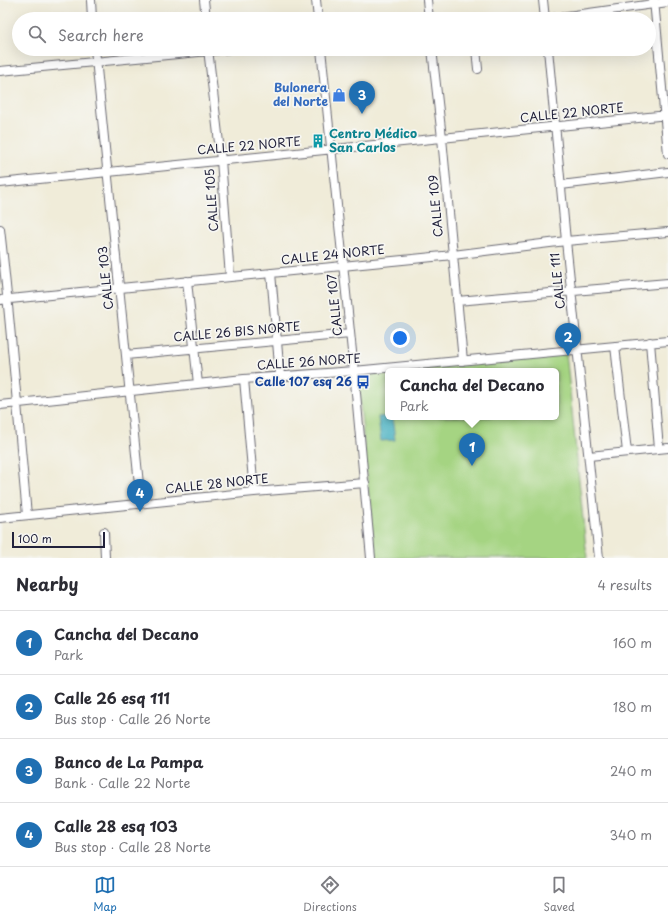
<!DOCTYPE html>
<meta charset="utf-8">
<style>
body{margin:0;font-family:"Playpen Sans",sans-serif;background:#f2f2f3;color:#2b2b33}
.scale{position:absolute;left:12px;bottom:10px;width:93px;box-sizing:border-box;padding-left:4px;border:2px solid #22223b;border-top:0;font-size:11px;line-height:14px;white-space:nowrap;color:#22223b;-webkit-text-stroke:3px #f6f6f2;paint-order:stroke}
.you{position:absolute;left:400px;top:338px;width:14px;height:14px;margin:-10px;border:3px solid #fff;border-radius:50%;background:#1a73e8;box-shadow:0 0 0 6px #1a73e833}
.badge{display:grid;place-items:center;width:26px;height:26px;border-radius:50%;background:#1f6fb2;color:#fff;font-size:13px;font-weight:700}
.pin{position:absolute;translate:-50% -33px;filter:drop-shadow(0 1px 2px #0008)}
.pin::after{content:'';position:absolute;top:21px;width:14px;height:12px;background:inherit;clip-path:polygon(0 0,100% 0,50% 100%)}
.popup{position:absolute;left:385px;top:368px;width:174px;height:52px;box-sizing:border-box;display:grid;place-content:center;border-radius:6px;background:#fff;filter:drop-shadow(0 1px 3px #0005);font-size:13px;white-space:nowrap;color:#7c7c81}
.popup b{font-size:15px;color:#2b2b33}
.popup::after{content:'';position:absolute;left:50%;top:100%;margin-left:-8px;border:8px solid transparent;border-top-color:#fff}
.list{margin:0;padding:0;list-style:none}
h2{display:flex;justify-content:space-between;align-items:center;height:52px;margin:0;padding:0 16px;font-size:17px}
h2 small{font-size:13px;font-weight:400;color:#7c7c81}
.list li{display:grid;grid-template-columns:26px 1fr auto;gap:12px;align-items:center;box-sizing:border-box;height:64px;padding:0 16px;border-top:1px solid #e1e1e2}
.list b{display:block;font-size:15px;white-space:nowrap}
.list p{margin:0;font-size:13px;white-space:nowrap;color:#7c7c81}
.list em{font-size:13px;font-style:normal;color:#7c7c81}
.icon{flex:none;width:22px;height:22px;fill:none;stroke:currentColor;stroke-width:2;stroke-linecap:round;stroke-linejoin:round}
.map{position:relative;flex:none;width:668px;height:558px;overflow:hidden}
.search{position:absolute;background:#fff;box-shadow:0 4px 16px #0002;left:12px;right:12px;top:12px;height:44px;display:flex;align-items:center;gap:10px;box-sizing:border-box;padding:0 14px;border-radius:22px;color:#7c7c81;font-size:15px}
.sheet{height:308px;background:#fff}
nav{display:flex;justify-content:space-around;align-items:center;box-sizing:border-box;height:56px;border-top:1px solid #e1e1e2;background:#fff;font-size:11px;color:#7c7c81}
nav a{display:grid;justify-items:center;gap:2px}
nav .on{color:#1f6fb2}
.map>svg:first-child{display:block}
</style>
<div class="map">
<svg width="668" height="558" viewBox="0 0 668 558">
<rect width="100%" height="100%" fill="#f6f6f2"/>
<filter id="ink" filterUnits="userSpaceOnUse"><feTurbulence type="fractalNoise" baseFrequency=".025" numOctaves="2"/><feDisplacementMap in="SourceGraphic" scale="8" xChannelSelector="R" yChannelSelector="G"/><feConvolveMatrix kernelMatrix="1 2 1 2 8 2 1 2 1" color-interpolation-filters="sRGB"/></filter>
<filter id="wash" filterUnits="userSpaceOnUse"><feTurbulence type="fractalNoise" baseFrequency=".012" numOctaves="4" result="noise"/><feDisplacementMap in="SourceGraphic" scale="16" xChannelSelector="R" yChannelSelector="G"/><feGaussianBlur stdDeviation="0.9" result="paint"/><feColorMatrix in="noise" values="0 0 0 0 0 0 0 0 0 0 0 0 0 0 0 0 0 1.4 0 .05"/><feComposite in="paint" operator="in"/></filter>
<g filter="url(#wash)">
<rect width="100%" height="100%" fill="#f0ecd9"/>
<path fill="#a5d482" stroke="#647b5e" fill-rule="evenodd" d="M566,352L587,558H375L357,373ZM388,371H556V417H388Z"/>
<path fill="#42afc0" stroke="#32687e" d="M388,416V417H392L395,440L381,441L378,417Z"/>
</g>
<g filter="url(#ink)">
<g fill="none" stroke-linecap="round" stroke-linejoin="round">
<g stroke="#6a6972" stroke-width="10">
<path id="minor" d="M91,0L92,19
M204,0L206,19
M316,0L318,19
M427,0L429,19
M543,0L545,19
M654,0L668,154
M546,19L668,2
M95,49L141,504
M208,49L221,160L230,277
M321,49L354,371L371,558
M432,49L442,138L463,361
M476,49L478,69
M548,49L566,241L599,558
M0,71L230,49
M0,183L668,115
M561,185L668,172
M0,229C11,324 18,420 27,515
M271,273L280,376
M187,281L198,384
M0,300L453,255L566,241L668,232
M457,301L668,283
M650,342L659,449
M615,346L627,452
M126,355L350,334
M244,379L254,492
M0,405L244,379L354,371L668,341
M589,456L668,448
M0,518L254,492L365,483
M104,532L105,558"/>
</g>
<use href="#minor" stroke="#fff" stroke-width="8"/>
</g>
</g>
<defs>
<g id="shop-bare" transform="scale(1.08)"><path d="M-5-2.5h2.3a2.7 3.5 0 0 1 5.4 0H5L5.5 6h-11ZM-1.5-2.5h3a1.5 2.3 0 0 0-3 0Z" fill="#3f7fe0" stroke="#f6f6f2" stroke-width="2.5" paint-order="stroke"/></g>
<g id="building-bare" transform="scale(1.08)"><path d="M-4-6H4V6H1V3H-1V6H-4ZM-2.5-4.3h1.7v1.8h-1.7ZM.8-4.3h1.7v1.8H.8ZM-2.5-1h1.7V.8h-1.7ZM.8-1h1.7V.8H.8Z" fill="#0f9aa8" stroke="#f6f6f2" stroke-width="2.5" paint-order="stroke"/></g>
<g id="bus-bare" transform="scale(1.08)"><path d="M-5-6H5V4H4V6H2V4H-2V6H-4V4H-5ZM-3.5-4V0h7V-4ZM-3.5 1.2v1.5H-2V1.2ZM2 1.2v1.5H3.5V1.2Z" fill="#1a4fb4" stroke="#f6f6f2" stroke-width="2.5" paint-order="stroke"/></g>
</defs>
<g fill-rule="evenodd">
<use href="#shop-bare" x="339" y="95"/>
<use href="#building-bare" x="318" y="141"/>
<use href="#bus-bare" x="363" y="382"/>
</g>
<g text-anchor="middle" stroke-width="3.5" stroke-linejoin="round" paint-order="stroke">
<g font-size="12" font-weight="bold" fill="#366cbe" stroke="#f6f6f2" text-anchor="end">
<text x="328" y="92">Bulonera<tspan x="328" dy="14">del Norte</tspan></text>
</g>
<g font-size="12" fill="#22223b" stroke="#f6f6f2">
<text transform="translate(572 113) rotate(-6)" y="4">CALLE 22 NORTE</text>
<text transform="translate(249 146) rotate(-5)" y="4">CALLE 22 NORTE</text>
<text transform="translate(212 200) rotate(-94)" y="4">CALLE 105</text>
<text transform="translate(436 206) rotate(-95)" y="4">CALLE 109</text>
<text transform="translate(333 255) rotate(-6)" y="4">CALLE 24 NORTE</text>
<text transform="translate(106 278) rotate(-96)" y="4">CALLE 103</text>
<text transform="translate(558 281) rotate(-96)" y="4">CALLE 111</text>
<text transform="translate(335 305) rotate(-96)" y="4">CALLE 107</text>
<text transform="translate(237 332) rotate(-5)" y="4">CALLE 26 BIS NORTE</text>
<text transform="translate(309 362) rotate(-4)" y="4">CALLE 26 NORTE</text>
<text transform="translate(217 484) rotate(-6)" y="4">CALLE 28 NORTE</text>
</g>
<g font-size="12" font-weight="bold" fill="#0d838f" stroke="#f6f6f2" text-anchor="start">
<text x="329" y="138">Centro Médico<tspan x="329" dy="14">San Carlos</tspan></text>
</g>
<g font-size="12" font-weight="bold" fill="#164399" stroke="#f6f6f2" text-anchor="end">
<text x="352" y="386">Calle 107 esq 26</text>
</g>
</g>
</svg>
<div class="scale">100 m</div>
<div class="you"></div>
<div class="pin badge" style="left:472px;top:466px">1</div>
<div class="popup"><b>Cancha del Decano</b>Park</div>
<div class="pin badge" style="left:568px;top:356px">2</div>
<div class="pin badge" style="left:362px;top:114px">3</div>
<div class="pin badge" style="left:140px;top:512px">4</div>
<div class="search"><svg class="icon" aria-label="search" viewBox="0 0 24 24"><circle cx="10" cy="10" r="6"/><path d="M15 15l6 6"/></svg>Search here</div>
</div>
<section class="sheet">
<h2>Nearby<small>4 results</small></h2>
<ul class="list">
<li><span class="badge">1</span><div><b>Cancha del Decano</b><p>Park</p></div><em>160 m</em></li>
<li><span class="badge">2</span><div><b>Calle 26 esq 111</b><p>Bus stop · Calle 26 Norte</p></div><em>180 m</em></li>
<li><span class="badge">3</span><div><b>Banco de La Pampa</b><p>Bank · Calle 22 Norte</p></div><em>240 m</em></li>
<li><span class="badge">4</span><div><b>Calle 28 esq 103</b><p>Bus stop · Calle 28 Norte</p></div><em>340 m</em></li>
</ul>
</section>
<nav>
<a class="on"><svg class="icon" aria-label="map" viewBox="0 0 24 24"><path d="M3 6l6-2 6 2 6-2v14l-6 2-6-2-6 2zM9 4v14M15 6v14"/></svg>Map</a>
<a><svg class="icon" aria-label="directions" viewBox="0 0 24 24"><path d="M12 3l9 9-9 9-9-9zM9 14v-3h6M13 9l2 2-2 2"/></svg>Directions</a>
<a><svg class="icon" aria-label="saved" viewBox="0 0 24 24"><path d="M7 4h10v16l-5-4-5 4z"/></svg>Saved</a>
</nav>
